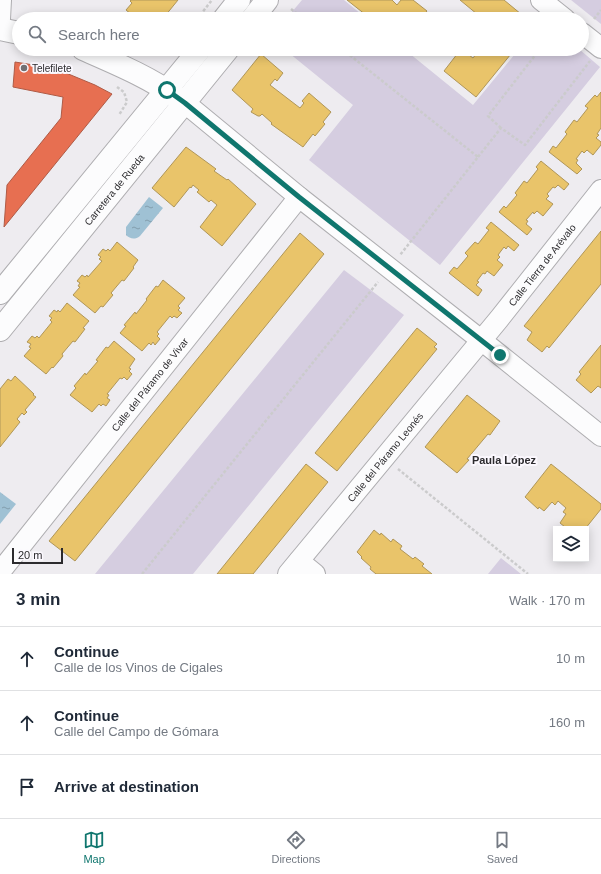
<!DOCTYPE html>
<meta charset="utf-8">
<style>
body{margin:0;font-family:Helvetica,sans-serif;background:#f2f2f3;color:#1f2937}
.controls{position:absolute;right:12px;bottom:12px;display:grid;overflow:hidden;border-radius:0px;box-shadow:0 2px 10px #0003}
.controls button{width:36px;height:36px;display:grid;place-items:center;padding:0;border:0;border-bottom:1px solid #e0e1e3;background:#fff;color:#1f2937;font:20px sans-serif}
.scale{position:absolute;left:12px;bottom:10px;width:51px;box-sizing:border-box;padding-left:4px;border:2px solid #2c2b2e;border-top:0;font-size:11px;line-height:14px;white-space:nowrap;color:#2c2b2e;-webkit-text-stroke:3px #fbf8fe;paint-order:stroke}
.stop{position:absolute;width:12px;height:12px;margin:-9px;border:3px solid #0f766e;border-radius:50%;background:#fff}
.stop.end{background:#0f766e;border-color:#fff;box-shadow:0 1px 4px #0008}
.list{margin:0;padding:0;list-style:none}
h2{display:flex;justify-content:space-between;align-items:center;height:52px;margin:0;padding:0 16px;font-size:17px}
h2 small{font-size:13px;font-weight:400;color:#747a83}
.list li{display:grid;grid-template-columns:26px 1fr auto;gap:12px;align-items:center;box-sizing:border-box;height:64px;padding:0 16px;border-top:1px solid #e0e1e3}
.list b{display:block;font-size:15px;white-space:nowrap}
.list p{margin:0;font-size:13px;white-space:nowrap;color:#747a83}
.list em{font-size:13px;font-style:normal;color:#747a83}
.icon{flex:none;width:22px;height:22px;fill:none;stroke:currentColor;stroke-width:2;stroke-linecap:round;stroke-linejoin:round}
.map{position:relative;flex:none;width:601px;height:574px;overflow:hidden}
.search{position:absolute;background:#fff;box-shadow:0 2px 10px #0003;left:12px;right:12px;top:12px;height:44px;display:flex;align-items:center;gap:10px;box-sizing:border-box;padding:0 14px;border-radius:22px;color:#747a83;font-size:15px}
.sheet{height:244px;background:#fff}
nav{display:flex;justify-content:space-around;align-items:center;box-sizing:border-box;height:56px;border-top:1px solid #e0e1e3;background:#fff;font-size:11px;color:#747a83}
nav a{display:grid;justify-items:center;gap:2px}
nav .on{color:#0f766e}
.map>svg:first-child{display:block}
</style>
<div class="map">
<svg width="601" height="574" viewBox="0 0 601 574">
<defs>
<pattern id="water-ripples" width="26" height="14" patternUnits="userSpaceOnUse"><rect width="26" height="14" fill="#9fc1d4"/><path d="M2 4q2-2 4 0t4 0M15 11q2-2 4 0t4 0" fill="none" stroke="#829dac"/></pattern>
</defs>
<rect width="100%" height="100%" fill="#eeecf0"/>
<path fill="#d5cde0" d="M302,0H344L367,19H286Z
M571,0H601V24Z
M284,49H404L473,105L519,49H579L600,67L440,265L309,160L353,105Z
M344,270L404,315L193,574H95Z
M501,558L521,574H488Z"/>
<path fill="url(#water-ripples)" d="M149,197L163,208L140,236C135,240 130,239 126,235V227Z
M0,492L16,504L0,524Z"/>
<path fill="#e9c46a" stroke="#b09658" d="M131,0H178L165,16L161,13L156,19H137L126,10L132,3L130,1Z
M347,0H392L397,5L401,0H413L427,11L422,17L420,16L417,19H371Z
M460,0H504L527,19H483Z
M461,49L473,58L480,49H515L476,97L444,71Z
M261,54L283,73L277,81L275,79L270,85L300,108L304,103L302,101L309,93L331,112L323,122L325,124L315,136L313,134L303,147L271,124L272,123L262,114L260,116H258L251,112L253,109L232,90Z
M601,92V128L597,134L599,135L596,138L601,142V145L593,155L587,150L584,153L582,151L576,159L578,160L576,163L582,169L577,174L549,152L553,146L556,148L567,134L565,132L574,120L577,122L588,108L585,106L595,95L597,97Z
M186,147L212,166L216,169L214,171L227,180L228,179L256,204L222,246L200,227L217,205L211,200L209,202L197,192L199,190L193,185L191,188L190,187L174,207L152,188Z
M541,161L569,184L564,190L558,185L555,188L553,187L547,194L549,196L546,199L553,204L543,216L537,211L534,214L533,212L526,220L528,221L526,224L532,229L527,235L499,212L504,206L506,208L517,195L515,193L524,181L527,183L538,169L536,167Z
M491,222L519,245L514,251L508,246L506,249L504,247L498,255L500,257L497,260L503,265L494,276L487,271L485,274L483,273L477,281L479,282L476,285L482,290L478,296L449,273L454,267L457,269L468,256L465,253L475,242L478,244L489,230L486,228Z
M601,231V284L549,348L547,346L542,352L527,340L532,332L524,326Z
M300,233L324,254L75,561L49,541Z
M117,242L138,260L133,267L134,268L124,281L122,280L111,293L113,295L103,307L101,306L95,313L73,295L80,287L78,286L80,283L77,281L82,275L85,277L87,275L88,277L102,261L99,259L101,257L98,255L103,249L106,251L108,249L110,251Z
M163,280L185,298L178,306L180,308L178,310L182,313L177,318L174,316L172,318L170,316L157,332L159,334L157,336L160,339L155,345L153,342L151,345L149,343L142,351L120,333L126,326L124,325L135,312L136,314L147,300L146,299L156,286L158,287Z
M67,303L89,321L83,328L85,329L75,342L73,341L62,354L63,356L53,368L52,367L46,374L24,356L31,348L29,347L31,344L27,342L32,336L35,338L37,336L39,338L52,322L50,320L52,318L49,316L54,310L57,312L58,310L60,312Z
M417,328L437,344L434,347L437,349L337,471L315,453Z
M114,341L135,359L129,368L131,369L129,371L132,374L127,380L124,377L122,379L120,378L107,394L109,395L107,398L110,400L106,406L103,404L101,406L99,404L92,412L70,395L76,388L74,386L85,373L86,375L98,361L96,360L106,347L108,348Z
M601,345V388L598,386L591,393L576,380L581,374L579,372Z
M15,376L34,394L33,395L36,397L25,410L27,412L24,415L22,413L17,419L20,422L0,447V389L8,379L11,381Z
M467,395L500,421L490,435L488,434L467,459L469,460L457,473L425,447Z
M306,464L328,482L253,574H217Z
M551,464L601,504V509L585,529H564L565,527L560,523L566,514L563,512L566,508L558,501L555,505L552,502L544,511L539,507L538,509L525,497Z
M374,530L380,535L381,533L391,542L393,539L402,546L400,549L413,559L415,557L424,564L422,566L432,574H376L370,569L371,567L361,558L362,557L357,552Z"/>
<path fill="#e76f51" stroke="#af5b46" d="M15,62L40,66L66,73L95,85L112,94L4,227L7,185L61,118L63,97L13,87Z"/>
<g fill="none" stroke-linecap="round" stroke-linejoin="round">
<g stroke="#aeadb0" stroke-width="22">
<g id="street">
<path d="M541,0L565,19"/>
<path d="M0,19L1,0"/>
<path d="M582,33L601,48"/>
<path d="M185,103L299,197L481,340L601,436"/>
<path d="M299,561L315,574"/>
<path id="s1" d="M0,572L299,197"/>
<path id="s2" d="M288,574L499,319L601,190"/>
</g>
</g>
<g stroke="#aeadb0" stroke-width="24">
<g id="secondary">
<path d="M224,19L239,0"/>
<path d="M252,19L267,0"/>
<path d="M0,29L19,33"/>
<path d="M83,49C115,63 149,77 178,98"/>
<path d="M0,293L200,49"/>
<path id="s3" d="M0,330L228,49"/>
</g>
</g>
<path stroke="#cbcbcc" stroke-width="2.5" stroke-dasharray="3 2" stroke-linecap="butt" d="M291,9L304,19
M197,19L212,0
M594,19L601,10
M342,49L478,157L400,255
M137,51H153L162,49
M117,87L124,92L127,102L119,115
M501,128L488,116L540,49
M478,157L501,128L525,145L590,61
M398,469L528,574
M142,574L378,282"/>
<use href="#street" stroke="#fcfcfd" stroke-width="20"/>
<use href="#secondary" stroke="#fcfcfd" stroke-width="22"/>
</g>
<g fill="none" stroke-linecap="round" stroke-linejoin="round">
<path stroke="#0f766e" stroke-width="5" d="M167,90L185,103L299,197L500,355"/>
</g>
<circle fill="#706f72" stroke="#fbf8fe" stroke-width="1.5" cx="24" cy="68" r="4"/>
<g text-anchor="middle" stroke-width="4" stroke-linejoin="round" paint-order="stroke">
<g font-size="10" fill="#2c2b2e" stroke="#fbf8fe" text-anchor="start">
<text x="32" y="72">Telefilete</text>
</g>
<g font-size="10" fill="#2c2b2e" stroke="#fbf8fe">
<text dy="4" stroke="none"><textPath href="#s3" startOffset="181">Carretera de Rueda</textPath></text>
<text dy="4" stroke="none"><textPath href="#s2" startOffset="400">Calle Tierra de Arévalo</textPath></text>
<text dy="4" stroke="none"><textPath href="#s1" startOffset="240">Calle del Páramo de Vivar</textPath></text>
<text dy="4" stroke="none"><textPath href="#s2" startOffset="152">Calle del Páramo Leonés</textPath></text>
</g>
<g font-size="11" font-weight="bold" fill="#2c2b2e" stroke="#fbf8fe">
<text x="504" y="464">Paula López</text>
</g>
</g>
</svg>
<div class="controls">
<button><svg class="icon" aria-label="layers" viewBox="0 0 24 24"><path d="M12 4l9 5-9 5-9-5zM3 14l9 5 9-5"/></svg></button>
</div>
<div class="scale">20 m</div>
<div class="stop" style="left:167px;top:90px"></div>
<div class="stop end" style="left:500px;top:355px"></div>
<div class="search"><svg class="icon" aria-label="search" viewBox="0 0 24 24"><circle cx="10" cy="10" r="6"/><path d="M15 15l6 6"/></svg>Search here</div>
</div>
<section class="sheet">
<h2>3 min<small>Walk · 170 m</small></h2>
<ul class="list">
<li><svg class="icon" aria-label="ahead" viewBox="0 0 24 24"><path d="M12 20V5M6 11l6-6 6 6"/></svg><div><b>Continue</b><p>Calle de los Vinos de Cigales</p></div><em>10 m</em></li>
<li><svg class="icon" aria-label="ahead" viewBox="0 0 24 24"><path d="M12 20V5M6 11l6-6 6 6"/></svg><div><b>Continue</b><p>Calle del Campo de Gómara</p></div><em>160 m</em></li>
<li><svg class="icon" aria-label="arrive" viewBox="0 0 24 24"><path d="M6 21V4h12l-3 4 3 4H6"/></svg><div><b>Arrive at destination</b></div></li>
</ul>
</section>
<nav>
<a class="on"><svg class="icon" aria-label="map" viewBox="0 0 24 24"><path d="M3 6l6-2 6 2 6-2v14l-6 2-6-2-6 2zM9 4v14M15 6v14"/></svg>Map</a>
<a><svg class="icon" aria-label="directions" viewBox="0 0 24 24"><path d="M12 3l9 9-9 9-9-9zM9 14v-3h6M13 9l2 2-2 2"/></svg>Directions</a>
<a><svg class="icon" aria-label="saved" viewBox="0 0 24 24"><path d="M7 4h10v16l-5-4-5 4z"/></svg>Saved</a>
</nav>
